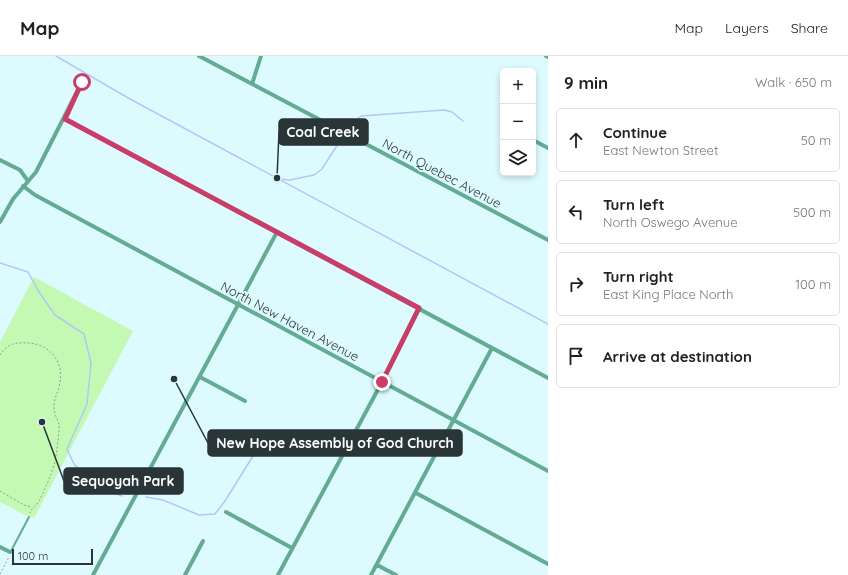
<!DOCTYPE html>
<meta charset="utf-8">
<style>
body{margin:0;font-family:Quicksand,sans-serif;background:#f2f2f2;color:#202124}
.controls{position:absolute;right:12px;top:12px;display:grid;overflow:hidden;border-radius:6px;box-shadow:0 2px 6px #0003}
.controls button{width:36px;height:36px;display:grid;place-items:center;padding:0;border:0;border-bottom:1px solid #e0e0e0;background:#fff;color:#202124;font:20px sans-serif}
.scale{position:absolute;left:12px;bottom:10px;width:81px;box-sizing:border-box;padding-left:4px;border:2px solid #293536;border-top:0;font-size:11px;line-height:14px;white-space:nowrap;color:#293536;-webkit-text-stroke:3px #ddfbfe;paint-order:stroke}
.stop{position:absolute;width:12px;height:12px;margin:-9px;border:3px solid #ca3d6b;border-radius:50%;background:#fff}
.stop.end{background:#ca3d6b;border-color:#fff;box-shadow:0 1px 4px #0008}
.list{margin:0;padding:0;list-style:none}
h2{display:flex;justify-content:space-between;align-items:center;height:52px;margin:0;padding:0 16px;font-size:17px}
h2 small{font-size:13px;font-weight:400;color:#757577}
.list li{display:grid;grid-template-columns:26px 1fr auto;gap:12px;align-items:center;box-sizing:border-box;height:64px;margin:0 8px 8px;padding:0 8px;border:1px solid #e0e0e0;border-radius:6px}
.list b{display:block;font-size:15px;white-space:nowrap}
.list p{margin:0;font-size:13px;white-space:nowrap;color:#757577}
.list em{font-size:13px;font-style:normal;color:#757577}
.icon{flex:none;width:22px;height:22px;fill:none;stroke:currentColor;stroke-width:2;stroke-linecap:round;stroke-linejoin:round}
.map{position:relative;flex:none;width:548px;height:519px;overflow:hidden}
header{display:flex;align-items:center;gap:24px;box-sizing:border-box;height:56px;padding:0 20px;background:#fff;border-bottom:1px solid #e0e0e0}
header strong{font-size:19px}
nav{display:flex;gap:22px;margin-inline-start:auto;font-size:14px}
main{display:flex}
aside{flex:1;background:#fff}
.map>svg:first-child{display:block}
</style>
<header>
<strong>Map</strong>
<nav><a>Map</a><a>Layers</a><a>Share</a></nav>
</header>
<main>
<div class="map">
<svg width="548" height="519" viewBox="0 0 548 519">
<rect width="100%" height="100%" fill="#ddfbfe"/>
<path fill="#c3f9b2" d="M34,221L133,275L34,462L25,459L0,446V286Z"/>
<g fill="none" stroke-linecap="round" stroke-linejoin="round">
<path stroke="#b3c6f6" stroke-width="1.5" d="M56,0L130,43L548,268
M279,123L290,124L314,119L322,113L350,69L361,60L444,54L452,56L463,65
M0,207L28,216L39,236L55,259L84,278L91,307L87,348L67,393L74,408L95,430L122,440
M146,441L163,444L199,459L215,458L225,445L253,400"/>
<path stroke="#8aa0a2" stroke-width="1" stroke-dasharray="2 2" stroke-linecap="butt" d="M0,299C7,288 15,286 28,287C49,288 64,305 60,326C59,335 53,344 54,352C54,359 58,363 59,369C60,372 56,401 55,405C52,418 45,433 39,445C36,450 32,451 30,457
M0,435L24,449L31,451
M0,518L9,501"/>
<path stroke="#64ab93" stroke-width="2" d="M11,495L29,461"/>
<path stroke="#64ab93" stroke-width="4" d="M199,0L548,184
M546,0L548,1
M252,28L261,0
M65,63L548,322
M533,84L548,92
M0,104L20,114L28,125
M23,130L35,139L548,415
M0,166L13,143L36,116L82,26
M200,321L245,345
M416,437L548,508
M226,456L292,492
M0,491L10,496
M377,509L396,519
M93,519L277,176
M185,519L203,485
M278,519L382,326L419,252
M371,519L492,292"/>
</g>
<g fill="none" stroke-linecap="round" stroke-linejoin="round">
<path stroke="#ca3d6b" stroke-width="5" d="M82,26L65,63L419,252L382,326"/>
</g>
<g text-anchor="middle" stroke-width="4" stroke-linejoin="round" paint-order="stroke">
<g font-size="13" fill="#293536" stroke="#ddfbfe">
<text transform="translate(442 117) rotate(28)" y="5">North Quebec Avenue</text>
<text transform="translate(290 265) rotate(28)" y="5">North New Haven Avenue</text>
</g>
</g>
<path fill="none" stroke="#293536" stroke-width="1.5" d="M277 122L279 76M174 323L208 387M42 366L64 425"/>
<g fill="#293536" stroke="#ddfbfe" stroke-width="1.5">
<circle cx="277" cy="122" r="4"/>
<circle cx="174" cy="323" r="4"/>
<circle cx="42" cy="366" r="4"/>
</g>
<g fill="#293536" stroke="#293536" stroke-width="1.5">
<rect x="279" y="63" width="89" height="26" rx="4"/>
<rect x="208" y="374" width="254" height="26" rx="4"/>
<rect x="64" y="412" width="119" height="26" rx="4"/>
</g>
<g font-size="14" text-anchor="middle" font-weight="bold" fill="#fff">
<text x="323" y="81">Coal Creek</text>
<text x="335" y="392">New Hope Assembly of God Church</text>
<text x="123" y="430">Sequoyah Park</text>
</g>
</svg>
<div class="controls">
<button>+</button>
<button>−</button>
<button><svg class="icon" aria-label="layers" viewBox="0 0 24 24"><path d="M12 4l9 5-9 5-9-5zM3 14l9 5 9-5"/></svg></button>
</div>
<div class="scale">100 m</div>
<div class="stop" style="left:82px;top:26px"></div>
<div class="stop end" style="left:382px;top:326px"></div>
</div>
<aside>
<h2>9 min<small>Walk · 650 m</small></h2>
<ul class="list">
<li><svg class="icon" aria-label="ahead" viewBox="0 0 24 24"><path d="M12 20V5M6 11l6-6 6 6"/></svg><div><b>Continue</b><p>East Newton Street</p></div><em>50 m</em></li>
<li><svg class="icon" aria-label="left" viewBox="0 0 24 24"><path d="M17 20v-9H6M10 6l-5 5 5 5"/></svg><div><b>Turn left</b><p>North Oswego Avenue</p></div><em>500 m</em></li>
<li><svg class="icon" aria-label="right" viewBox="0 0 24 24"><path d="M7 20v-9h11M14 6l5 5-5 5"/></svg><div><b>Turn right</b><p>East King Place North</p></div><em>100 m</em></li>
<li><svg class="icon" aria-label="arrive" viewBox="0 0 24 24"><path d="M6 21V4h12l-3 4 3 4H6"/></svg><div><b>Arrive at destination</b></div></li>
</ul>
</aside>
</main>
